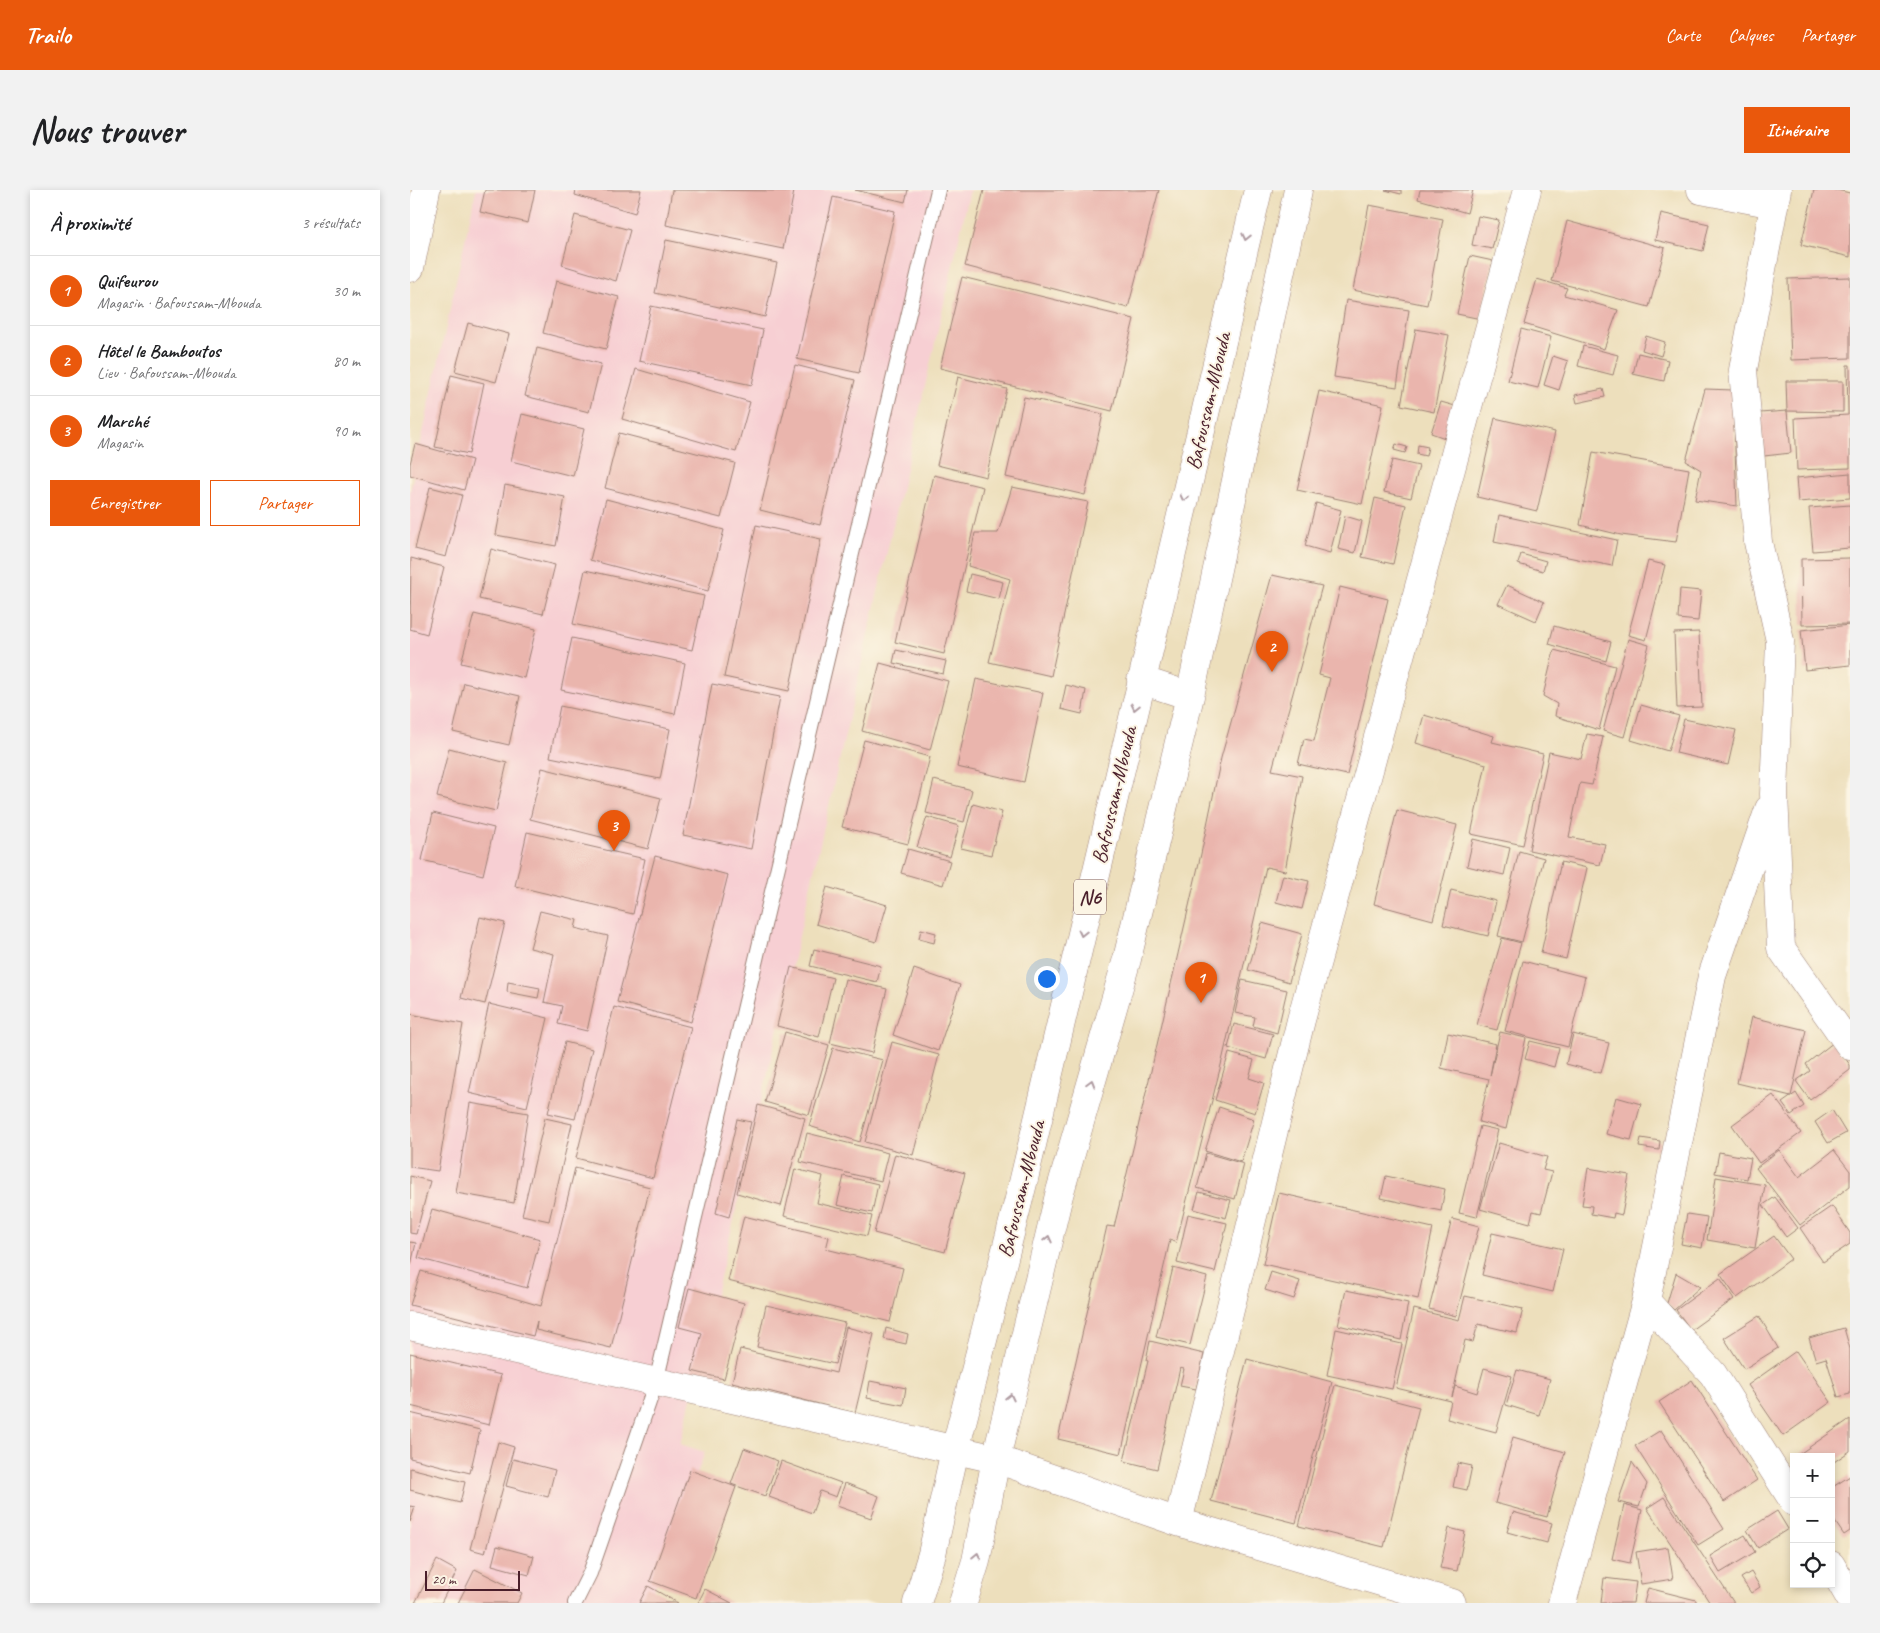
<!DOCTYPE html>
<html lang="fr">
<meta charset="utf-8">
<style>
body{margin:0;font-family:Caveat,sans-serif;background:#f2f2f2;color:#202124}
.controls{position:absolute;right:15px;bottom:15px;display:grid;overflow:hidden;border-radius:0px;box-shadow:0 2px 8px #0003}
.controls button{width:45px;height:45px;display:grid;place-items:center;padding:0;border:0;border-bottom:1px solid #e0e0e0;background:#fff;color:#202124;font:25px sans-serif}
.scale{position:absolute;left:15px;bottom:12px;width:95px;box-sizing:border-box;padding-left:5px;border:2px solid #4a1f2b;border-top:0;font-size:14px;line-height:18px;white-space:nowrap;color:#4a1f2b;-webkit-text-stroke:4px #fcf5e5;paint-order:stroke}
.you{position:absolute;left:636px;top:788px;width:18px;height:18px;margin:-12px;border:4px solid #fff;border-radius:50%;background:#1a73e8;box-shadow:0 0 0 8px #1a73e833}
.badge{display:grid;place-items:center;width:32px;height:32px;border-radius:50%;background:#ea580c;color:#fff;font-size:16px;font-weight:700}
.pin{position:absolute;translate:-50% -41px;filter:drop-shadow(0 1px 2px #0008)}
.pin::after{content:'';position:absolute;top:26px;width:18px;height:15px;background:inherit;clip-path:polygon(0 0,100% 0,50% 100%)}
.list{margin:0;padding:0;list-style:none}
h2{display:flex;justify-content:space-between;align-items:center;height:65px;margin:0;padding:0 20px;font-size:21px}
h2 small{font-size:16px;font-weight:400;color:#757577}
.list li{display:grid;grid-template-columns:32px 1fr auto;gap:15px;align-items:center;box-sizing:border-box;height:70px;padding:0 20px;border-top:1px solid #e0e0e0}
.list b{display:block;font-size:19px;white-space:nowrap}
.list p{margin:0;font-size:16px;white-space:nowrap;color:#757577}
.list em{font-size:16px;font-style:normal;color:#757577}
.actions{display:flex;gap:10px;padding:15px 20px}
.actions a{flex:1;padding:11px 0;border:1px solid #ea580c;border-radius:0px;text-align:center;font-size:18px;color:#ea580c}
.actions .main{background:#ea580c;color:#fff}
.icon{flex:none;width:28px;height:28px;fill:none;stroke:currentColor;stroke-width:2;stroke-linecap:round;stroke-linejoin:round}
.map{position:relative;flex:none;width:1440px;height:1413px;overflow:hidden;border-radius:0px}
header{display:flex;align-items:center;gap:30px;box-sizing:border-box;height:70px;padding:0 25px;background:#ea580c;color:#fff}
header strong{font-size:24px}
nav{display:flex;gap:28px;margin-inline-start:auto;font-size:18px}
.intro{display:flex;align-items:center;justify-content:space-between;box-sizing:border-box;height:120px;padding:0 30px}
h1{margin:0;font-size:35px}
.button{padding:12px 22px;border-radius:0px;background:#ea580c;color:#fff;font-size:18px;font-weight:700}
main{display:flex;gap:30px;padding:0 30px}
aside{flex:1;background:#fff;border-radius:0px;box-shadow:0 2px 8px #0003}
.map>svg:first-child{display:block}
</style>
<header>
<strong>Trailo</strong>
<nav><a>Carte</a><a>Calques</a><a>Partager</a></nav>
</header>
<div class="intro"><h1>Nous trouver</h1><a class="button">Itinéraire</a></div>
<main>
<aside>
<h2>À proximité<small>3 résultats</small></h2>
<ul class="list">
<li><span class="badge">1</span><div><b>Quifeurou</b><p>Magasin · Bafoussam-Mbouda</p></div><em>30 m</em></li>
<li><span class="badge">2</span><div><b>Hôtel le Bamboutos</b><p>Lieu · Bafoussam-Mbouda</p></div><em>80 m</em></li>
<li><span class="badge">3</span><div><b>Marché</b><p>Magasin</p></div><em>90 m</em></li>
</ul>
<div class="actions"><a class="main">Enregistrer</a><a>Partager</a></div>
</aside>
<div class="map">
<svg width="1440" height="1413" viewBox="0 0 1440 1413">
<rect width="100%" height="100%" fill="#fcf5e5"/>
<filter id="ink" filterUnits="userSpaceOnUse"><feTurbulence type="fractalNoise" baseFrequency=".02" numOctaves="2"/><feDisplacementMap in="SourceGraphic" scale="10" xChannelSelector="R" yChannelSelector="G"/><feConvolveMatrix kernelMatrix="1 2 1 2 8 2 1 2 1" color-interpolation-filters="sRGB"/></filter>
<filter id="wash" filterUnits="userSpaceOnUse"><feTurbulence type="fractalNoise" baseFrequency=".0096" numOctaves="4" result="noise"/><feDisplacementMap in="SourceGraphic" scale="20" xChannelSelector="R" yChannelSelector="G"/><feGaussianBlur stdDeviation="1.12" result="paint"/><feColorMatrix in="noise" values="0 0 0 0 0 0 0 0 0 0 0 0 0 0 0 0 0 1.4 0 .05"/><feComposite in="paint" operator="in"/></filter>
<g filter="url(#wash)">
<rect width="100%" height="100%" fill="#eddfbc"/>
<path fill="#f7cfd3" d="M66,0H560L326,1021L270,1254L295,1262L239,1413H0V302Z"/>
<g id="blocks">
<path fill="#eab5ad" d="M75,0H125L118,33L70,22Z
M166,0H231L225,23L165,5Z
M262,0L384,1L373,59L256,35Z
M445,0H498L495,12Z
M574,0H749L718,118L555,76Z
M975,0H991V4Z
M1010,0H1063L1057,23L1008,9Z
M1404,0H1427L1440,3V67L1391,55Z
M423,7L485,21L449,183L387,169Z
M959,15L1033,29L1017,115L943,100Z
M1251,23L1299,34L1293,61L1245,50Z
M165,25L220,40L206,91L152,75Z
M1068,26L1089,30L1082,59L1062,55Z
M1157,31L1255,58L1239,117L1142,91Z
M256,50L367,73L355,127L245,103Z
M1060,66L1083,71L1071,129L1047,124Z
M552,87L724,129L702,221L530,178Z
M1440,87V168L1381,170L1378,89Z
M1127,89L1157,98L1154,105L1208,120L1194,159L1114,134Z
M146,91L209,107L196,159L133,143Z
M936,110L999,120L987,197L924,187Z
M241,116L353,140L342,195L229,171Z
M58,133L99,144L86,192L45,181Z
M1006,139L1039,145L1024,222L991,215Z
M1111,139L1141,147L1128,198L1098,191Z
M1236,146L1255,152L1251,166L1232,160Z
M1173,156L1208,165L1203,185L1168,176Z
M127,158L191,174L179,222L115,206Z
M1228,163L1258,170L1254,191L1223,184Z
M1143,166L1158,171L1149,200L1134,195Z
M385,175L445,190L410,335L350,320Z
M1437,175H1440V278L1387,280L1385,228L1438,225Z
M226,179L340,212L326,262L212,229Z
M41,185L74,193L59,264L25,257Z
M548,187L597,199L576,287L527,275Z
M1376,191H1433V222L1377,221L1381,263L1354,266L1350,223L1377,221Z
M1193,199L1195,207L1167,213L1165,205Z
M1295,199L1323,200L1327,316L1285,310L1291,280L1276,271Z
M909,201L973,215L952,314L887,300Z
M614,207L693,224L675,305L596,287Z
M1031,212L1045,216L1035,248L1021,243Z
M112,224L174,239L163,286L101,271Z
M1085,228L1145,242L1127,321L1067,307Z
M209,243L325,273L311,328L195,298Z
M5,254L62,270L54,300L0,285V274Z
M986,254L997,257L995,263L984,260Z
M1008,255L1018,257L1016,266L1007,264Z
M1183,262L1279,279L1266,352L1211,345L1170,335Z
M982,270L1009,276L1001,308L974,302Z
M1440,283V308L1388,312L1386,288Z
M524,285L573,297L534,464L485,452Z
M95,295L155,307L146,356L86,345Z
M20,297L52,305L36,367L5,359Z
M602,297L678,312L641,486L579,472L600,389L558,376L565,343H588Z
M965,308L996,315L983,374L952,367Z
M196,309L314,340L298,401L180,370Z
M906,313L931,320L920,363L895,356Z
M1440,315V358L1403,361L1399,318Z
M1089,325L1207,350L1202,376L1084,352Z
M935,326L952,331L945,363L928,359Z
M346,335L411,349L379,501L314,487Z
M81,359L145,375L133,424L69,409Z
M1111,364L1136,371L1133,381L1108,374Z
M1,368L34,377L17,444L0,439Z
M1440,368V434L1392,435L1391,369Z
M1238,371L1255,375L1236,450L1218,445Z
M175,380L294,406L282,460L163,434Z
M560,384L593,392L589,409L556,401Z
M862,385L912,396L862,580L892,586L875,681L856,677L813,867L766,1053L760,1050L711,1264L648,1249L697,1036L704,1037L726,946L791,664L811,568Z
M1097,395L1134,412L1126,431L1088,414Z
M930,397L978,409L937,585L888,574L894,549L904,551L920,488L909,485Z
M1270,399L1291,401L1288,431L1268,429Z
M64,424L126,439L114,488L51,473Z
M1440,435V475L1395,480L1391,440Z
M1144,436L1201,452L1196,471L1139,454Z
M1289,442L1292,517L1267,518L1264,443Z
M162,448L275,473L265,524L151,500Z
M1218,449L1239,455L1214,547L1193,541Z
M486,460L536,471L533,484L483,473Z
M1144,460L1205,476L1189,540L1145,526L1147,514L1133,506Z
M470,473L538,491L520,560L452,541Z
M566,489L633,503L614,592L547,577Z
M54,493L110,506L99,555L43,542Z
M302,494L370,507L341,659L273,645Z
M656,495L676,500L672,524L651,519Z
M1231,515L1269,526L1258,561L1221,550Z
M150,516L260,539L250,589L140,567Z
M1014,525L1084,546L1082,552L1133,564L1113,655L1061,644L1076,574L1006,553Z
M1274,529L1326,540L1318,575L1266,563Z
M1177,544L1193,547L1182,595L1170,593L1159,647L1195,654L1190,675L1119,660L1139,562L1171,569Z
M454,550L520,567L498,654L432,637Z
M39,558L97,573L86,621L27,607Z
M132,578L251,608L238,659L120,629Z
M524,590L562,600L554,632L516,623Z
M563,614L592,622L581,665L551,658Z
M987,620L1047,635L1023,730L964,714Z
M23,623L84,638L73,685L12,670Z
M517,627L549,636L540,667L507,657Z
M117,642L235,669L223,724L105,696Z
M1063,649L1100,658L1094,685L1057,676Z
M498,659L540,671L533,695L491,683Z
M1109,661L1134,668L1112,752L1088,746Z
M245,666L318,685L281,832L207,812Z
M1151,672L1177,678L1156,769L1131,763Z
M873,685L899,691L892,719L866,712Z
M417,697L477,715L466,752L406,734Z
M1041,700L1086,711L1078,746L1033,735Z
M130,721L167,730L165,738L198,746L177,841L148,834L152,816L134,812L144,764L120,758Z
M70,727L95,733L75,814L51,808Z
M852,733L892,744L879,792L838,780Z
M511,739L526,743L524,753L509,749Z
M1092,748L1111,753L1087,840L1067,835Z
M404,759L471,776L467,792L400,776Z
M1113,771L1175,787L1158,857L1095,841Z
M381,777L423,788L409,847L367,836Z
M504,779L550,795L528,861L483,845Z
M435,789L477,799L462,863L420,853Z
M832,790L877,800L867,843L843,836L845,827L825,823Z
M98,792L130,798L128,808L97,802Z
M79,814L138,828L117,917L59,903Z
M204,817L281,837L243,988L166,968Z
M0,824L53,834L28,981L0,977Z
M1342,827L1396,840L1381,906L1327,893Z
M824,834L863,844L856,869L818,858Z
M375,842L419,855L399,925L355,912Z
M1090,842L1116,848L1096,939L1069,932L1079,889L1031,878L1038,843L1086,854L1080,886Z
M1163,844L1199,853L1191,883L1156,874Z
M1120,851L1149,858L1144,877L1115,869Z
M155,852L182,859L165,929L138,923Z
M482,852L529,865L503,965L455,952Z
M1424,852L1440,875V880L1400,910L1386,891L1400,881L1396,874Z
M423,858L473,870L450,952L399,936Z
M819,863L844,870L839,888L854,893L845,923L805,910Z
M1386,903L1394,916L1381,925L1372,913Z
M1363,905L1391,943L1349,973L1322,935Z
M1206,907L1231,914L1221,950L1196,944Z
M60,913L118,923L104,1013L46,1003Z
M348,915L395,928L371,1016L327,1003Z
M809,917L844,929L831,972L795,961Z
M1422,920L1436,943L1418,953L1405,932Z
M135,928L162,934L139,1031L112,1025Z
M327,929L341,932L319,1027L306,1023Z
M1070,936L1088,940L1067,1027L1049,1023Z
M397,943L478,963L471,991L390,972Z
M1231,948L1250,951L1249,960L1229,957Z
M1089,953L1137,967L1133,980L1142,982L1131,1023L1123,1021L1120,1033L1070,1019Z
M1369,960L1389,987L1424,960L1440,981V996L1390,1035L1346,978Z
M1309,962L1341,968L1337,989L1305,983Z
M796,963L834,974L825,1009L787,998Z
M485,964L555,983L535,1062L464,1043Z
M165,978L240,997L201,1158L126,1140L127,1131L123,1146L0,1115L11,1081L131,1116Z
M1178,978L1219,985L1212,1025L1204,1023L1203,1028L1181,1024L1182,1016L1172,1015Z
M385,979L413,986L407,1013L462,1026L457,1046L374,1026Z
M0,986L20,991L6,1044L0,1043Z
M434,986L468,994L462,1023L427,1015Z
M976,986L1035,999L1031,1021L971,1008Z
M1306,987L1355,995L1345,1058L1297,1050Z
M789,1002L821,1010L816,1028L784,1019Z
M869,1003L1023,1038L1008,1109L853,1074Z
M1365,1007L1388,1038L1376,1047L1353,1015Z
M1422,1016L1440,1043V1054L1413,1072L1390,1038Z
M22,1019L130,1049L117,1098L8,1068Z
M778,1024L817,1033L805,1082L767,1073Z
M1277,1024L1297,1027L1292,1058L1271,1054Z
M334,1026L419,1047L416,1059L493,1078L480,1132L318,1091Z
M1042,1029L1069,1036L1046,1126L1019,1119Z
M1082,1043L1153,1059L1143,1102L1072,1085Z
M1364,1046L1381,1069L1327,1108L1310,1084Z
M0,1052L6,1053L1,1075H0Z
M763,1078L797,1087L780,1155L746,1147Z
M861,1082L890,1091L884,1109L855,1100Z
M1266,1083L1290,1097L1264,1120L1257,1113Z
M1310,1088L1324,1109L1281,1140L1266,1120Z
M279,1098L334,1113L314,1189L282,1181L292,1143L269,1137Z
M936,1100L998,1113L991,1150L928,1135Z
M1055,1106L1113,1119L1107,1143L1068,1134L1063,1152L1055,1150L1042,1207L1045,1196L1067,1203L1074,1178L1102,1186L1086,1242L1037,1229L1041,1211L986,1198L1004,1119L1049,1130Z
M356,1115L435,1133L425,1174L347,1157Z
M1349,1126L1368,1158L1334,1179L1314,1148Z
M436,1137L464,1144L445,1223L322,1192L330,1159L426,1183Z
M476,1138L498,1144L496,1154L474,1149Z
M1434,1138L1440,1159V1204L1428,1207L1416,1168L1406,1171L1399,1148Z
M926,1139L992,1154L982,1199L917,1185Z
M740,1151L794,1164L786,1199L770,1196L774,1179L770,1178L747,1279L714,1271L738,1171L736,1170Z
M1386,1161L1421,1212L1373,1246L1338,1195Z
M0,1163L91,1185L79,1235L0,1216Z
M837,1169L922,1192L886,1333L801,1311Z
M1107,1180L1140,1189L1129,1225L1096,1215Z
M1282,1190L1347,1290L1314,1312L1249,1212Z
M460,1191L496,1198L493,1215L457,1208Z
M925,1195L1009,1217L974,1357L889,1336Z
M0,1223L70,1240L60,1283L0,1268Z
M1440,1229V1261L1421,1274V1267H1385Z
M1251,1240L1314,1339L1288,1355L1225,1256Z
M1103,1247L1155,1262L1137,1327L1085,1313Z
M88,1252L104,1257L75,1363L60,1359Z
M334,1258L368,1271L355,1306L321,1294Z
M103,1269L145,1280L138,1307L96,1296Z
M371,1271L431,1293L426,1307L410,1301L402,1323L359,1307Z
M1222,1272L1237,1294L1229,1317L1208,1312Z
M1048,1273L1062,1276L1057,1300L1043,1297Z
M0,1278L55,1292L50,1313L0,1300Z
M280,1280L326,1297L286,1408L240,1391Z
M1440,1286V1341L1434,1345L1421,1326V1298Z
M435,1293L469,1306L461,1328L427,1316Z
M1254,1307L1324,1413H1300L1237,1318Z
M1214,1315L1232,1320L1220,1373L1202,1369Z
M0,1316L5,1317L0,1332Z
M1367,1321L1378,1339L1348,1358L1337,1340Z
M1103,1322L1142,1333L1137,1353L1097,1342Z
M1039,1338L1055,1342L1047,1381L1030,1378Z
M1335,1345L1345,1362L1310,1383L1300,1366Z
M87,1356L124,1366L119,1385L82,1375Z
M1258,1357L1263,1389L1231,1394L1226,1362Z
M27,1370L47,1381L31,1413H5Z
M65,1379L112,1403L107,1413H48Z
M1341,1382L1350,1397L1341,1403L1331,1388Z
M1194,1388L1226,1392L1223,1413H1191Z
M238,1396L268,1413H229Z
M1238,1398L1286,1410V1413H1234Z
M295,1399L322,1413H288Z"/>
</g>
</g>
<g filter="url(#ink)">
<use href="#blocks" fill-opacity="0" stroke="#9c7f74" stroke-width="1"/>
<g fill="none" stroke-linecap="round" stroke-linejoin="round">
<g stroke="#9c7f74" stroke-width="16">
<path id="lane" d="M165,1413L180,1383L246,1192L528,0"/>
</g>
<g stroke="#9c7f74" stroke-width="29">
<path id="street" d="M1291,0L1364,14
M1367,0L1333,180L1348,352L1370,451L1364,604L1371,758L1440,856
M1236,1111L1303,1184L1384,1312
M0,1136L586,1269L768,1332L1042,1413
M768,1332L891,830L1117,0
M1421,1375L1440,1408
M1152,1413L1236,1111L1302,786L1359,619"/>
</g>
<g stroke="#9c7f74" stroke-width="29">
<path id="secondary" d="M0,78L16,0"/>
</g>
<g stroke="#9c7f74" stroke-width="29">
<path id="highway" d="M731,490L780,506
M507,1413L522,1364L545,1260L613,993L848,0
M553,1413L566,1371L586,1269L649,1005L717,769L780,506L888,0"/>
</g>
<use href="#lane" stroke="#fff" stroke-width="14"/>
<use href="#street" stroke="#fff" stroke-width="28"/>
<use href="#secondary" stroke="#fff" stroke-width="28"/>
<use href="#highway" stroke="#fff" stroke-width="28"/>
</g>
<defs><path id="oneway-chevron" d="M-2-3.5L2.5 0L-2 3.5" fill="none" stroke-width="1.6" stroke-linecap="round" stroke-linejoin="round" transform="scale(1.25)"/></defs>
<g stroke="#ae9aa0">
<use href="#oneway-chevron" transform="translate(836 47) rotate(103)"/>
<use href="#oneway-chevron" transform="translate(774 308) rotate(103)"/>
<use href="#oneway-chevron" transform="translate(725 517) rotate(103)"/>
<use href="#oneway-chevron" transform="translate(672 743) rotate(103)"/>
<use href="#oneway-chevron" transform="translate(681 893) rotate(-74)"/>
<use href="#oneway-chevron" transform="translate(638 1049) rotate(-77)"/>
<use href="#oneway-chevron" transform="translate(600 1207) rotate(-77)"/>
<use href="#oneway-chevron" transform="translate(567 1366) rotate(-78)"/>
</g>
</g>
<g text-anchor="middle" stroke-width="4" stroke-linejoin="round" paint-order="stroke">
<rect fill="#fcf5e5" stroke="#7f5f63" stroke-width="1" x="664" y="689.5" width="32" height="35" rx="4"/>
<g font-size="20" font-weight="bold" fill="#4a1f2b">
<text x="680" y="714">N6</text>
</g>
<g font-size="21" fill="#4a1f2b" stroke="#fcf5e5">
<text transform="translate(798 211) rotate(-77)" y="7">Bafoussam-Mbouda</text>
<text transform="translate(704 605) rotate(-77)" y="7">Bafoussam-Mbouda</text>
<text transform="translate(611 999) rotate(-76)" y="7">Bafoussam-Mbouda</text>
</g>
</g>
</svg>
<div class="controls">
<button>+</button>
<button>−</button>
<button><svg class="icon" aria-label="locate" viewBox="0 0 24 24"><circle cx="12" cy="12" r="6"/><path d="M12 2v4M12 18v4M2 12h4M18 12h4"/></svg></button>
</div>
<div class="scale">20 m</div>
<div class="you"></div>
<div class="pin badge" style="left:791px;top:813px">1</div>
<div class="pin badge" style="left:862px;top:482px">2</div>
<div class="pin badge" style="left:204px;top:661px">3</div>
</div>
</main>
